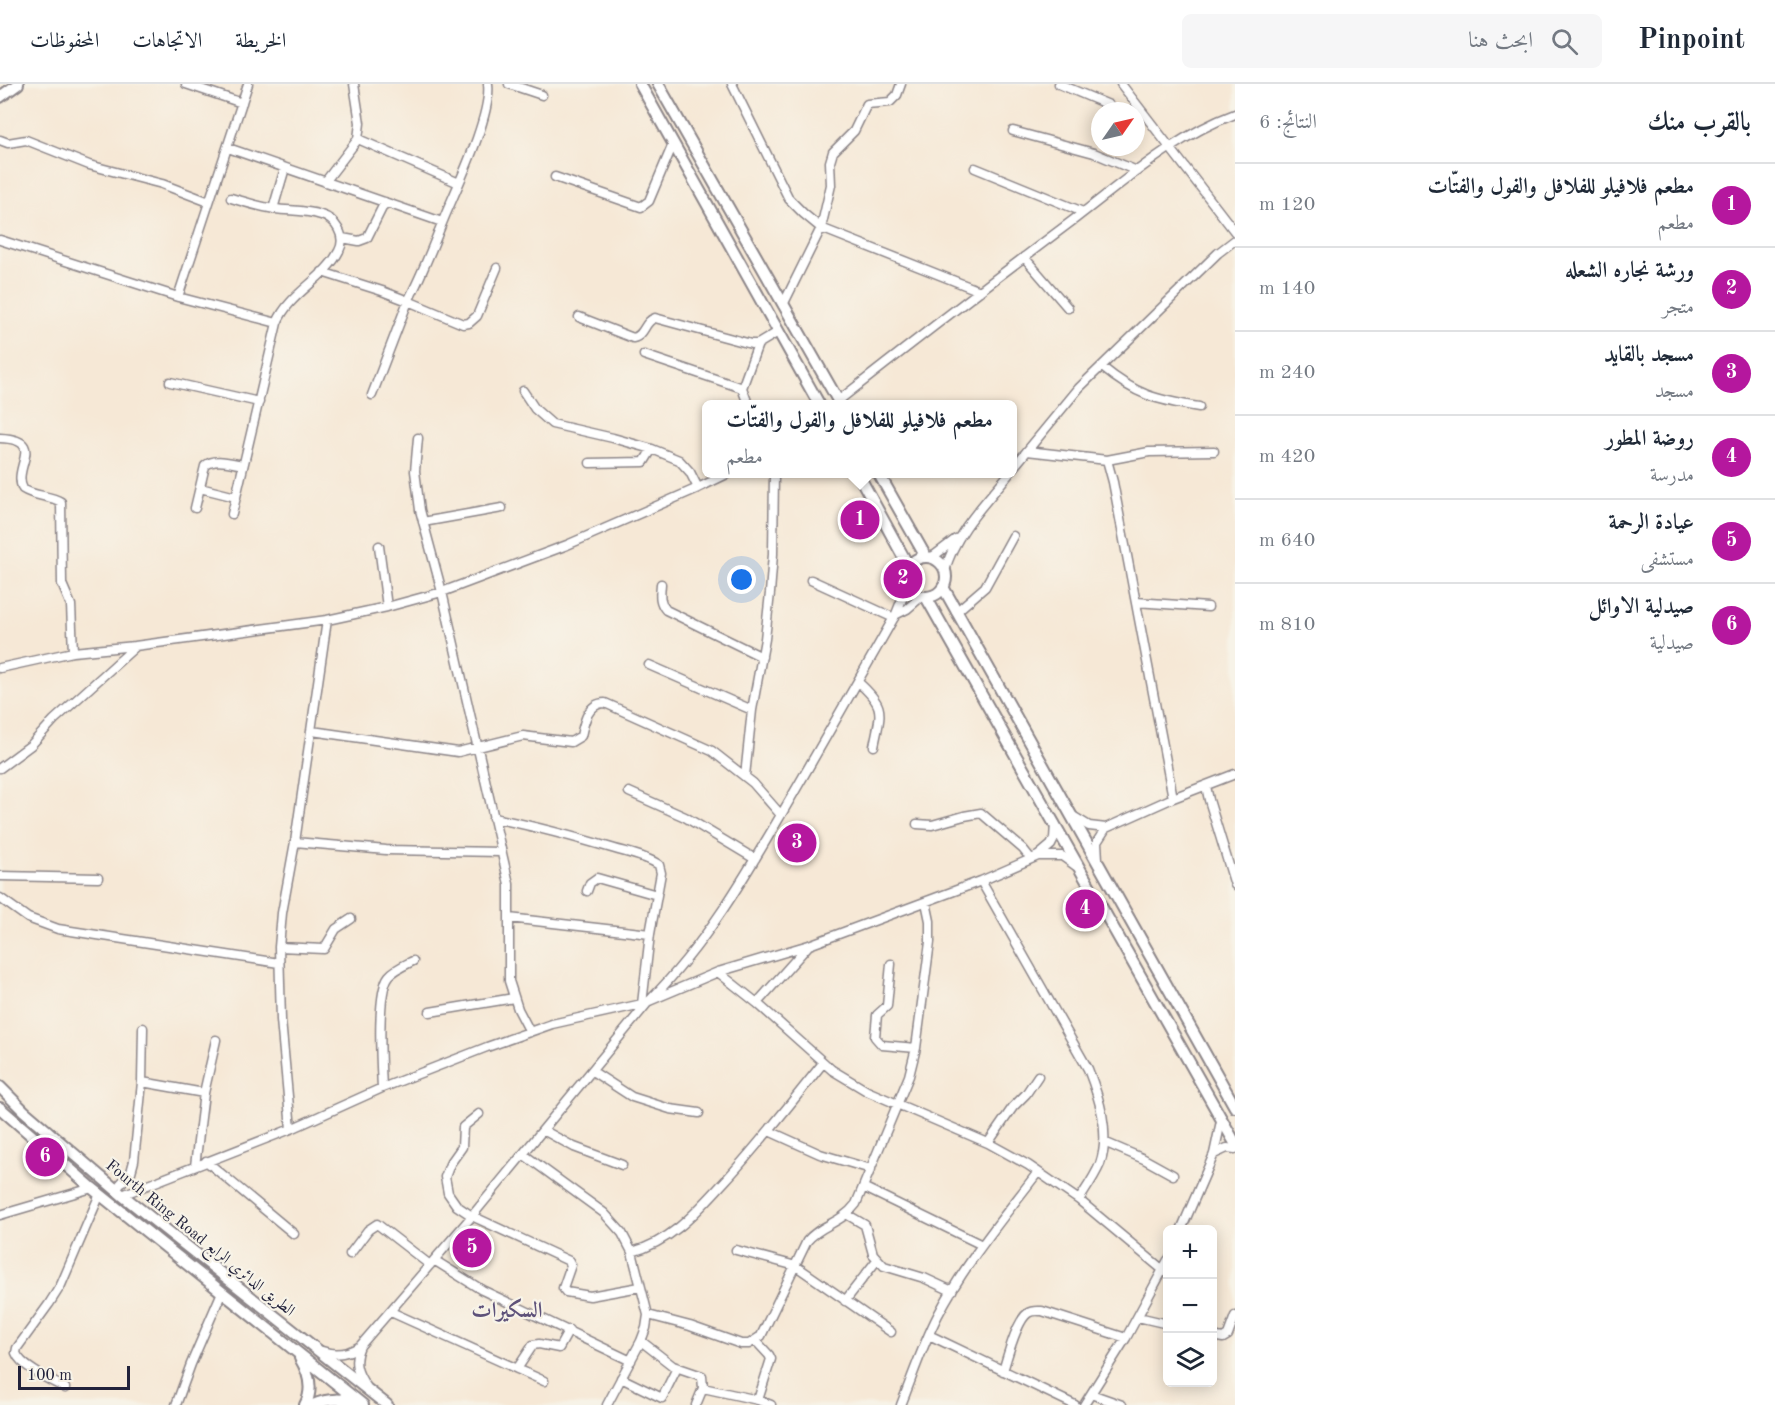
<!DOCTYPE html>
<html lang="ar">
<meta charset="utf-8">
<style>
body{margin:0;font-family:"Old Standard TT",Amiri,serif;background:#f6f6f7;color:#1f2937;direction:rtl}
.controls{position:absolute;right:18px;bottom:18px;display:grid;overflow:hidden;border-radius:9px;box-shadow:0 3px 15px #0003}
.controls button{width:54px;height:54px;display:grid;place-items:center;padding:0;border:0;border-bottom:2px solid #e0e1e3;background:#fff;color:#1f2937;font:30px sans-serif}
.compass{position:absolute;left:1091px;top:18px;width:54px;height:54px;border-radius:50%;background:#fff;box-shadow:0 3px 15px #0003;rotate:56deg}
.scale{position:absolute;left:18px;bottom:15px;width:112px;box-sizing:border-box;padding-left:6px;border:3px solid #22223b;border-top:0;font-size:16px;line-height:21px;white-space:nowrap;color:#22223b;-webkit-text-stroke:4px #f7f3e8;paint-order:stroke}
.you{position:absolute;left:742px;top:496px;width:21px;height:21px;margin:-15px;border:4px solid #fff;border-radius:50%;background:#1a73e8;box-shadow:0 0 0 9px #1a73e833}
.badge{display:grid;place-items:center;width:39px;height:39px;border-radius:50%;background:#b5179e;color:#fff;font-size:20px;font-weight:700}
.pin{position:absolute;translate:-50% -50%;border:3px solid #fff;box-shadow:0 2px 6px #0006}
.popup{position:absolute;left:702px;top:316px;width:315px;height:78px;box-sizing:border-box;display:grid;place-content:center;border-radius:9px;background:#fff;filter:drop-shadow(0 2px 4px #0005);font-size:20px;white-space:nowrap;color:#747a83}
.popup b{font-size:22px;color:#1f2937}
.popup::after{content:'';position:absolute;left:50%;top:100%;margin-left:-12px;border:12px solid transparent;border-top-color:#fff}
.list{margin:0;padding:0;list-style:none}
h2{display:flex;justify-content:space-between;align-items:center;height:78px;margin:0;padding:0 24px;font-size:26px}
h2 small{font-size:20px;font-weight:400;color:#747a83}
.list li{display:grid;grid-template-columns:39px 1fr auto;gap:18px;align-items:center;box-sizing:border-box;height:84px;padding:0 24px;border-top:2px solid #e0e1e3}
.list b{display:block;font-size:22px;white-space:nowrap}
.list p{margin:0;font-size:20px;white-space:nowrap;color:#747a83}
.list em{font-size:20px;font-style:normal;color:#747a83}
.icon{flex:none;width:33px;height:33px;fill:none;stroke:currentColor;stroke-width:2;stroke-linecap:round;stroke-linejoin:round}
.map{position:relative;flex:none;width:1235px;height:1321px;overflow:hidden;direction:ltr}
header{display:flex;align-items:center;gap:36px;box-sizing:border-box;height:84px;padding:0 30px;background:#fff;border-bottom:2px solid #e0e1e3}
header strong{font-size:28px}
nav{display:flex;gap:33px;margin-inline-start:auto;font-size:21px}
.search{width:420px;height:54px;background:#f6f6f7;display:flex;align-items:center;gap:15px;box-sizing:border-box;padding:0 21px;border-radius:9px;color:#747a83;font-size:22px}
main{display:flex}
aside{flex:1;background:#fff}
.map>svg:first-child{display:block}
</style>
<header>
<strong>Pinpoint</strong>
<div class="search"><svg class="icon" aria-label="search" viewBox="0 0 24 24"><circle cx="10" cy="10" r="6"/><path d="M15 15l6 6"/></svg>ابحث هنا</div>
<nav><a>الخريطة</a><a>الاتجاهات</a><a>المحفوظات</a></nav>
</header>
<main>
<aside>
<h2>بالقرب منك<small>النتائج: 6</small></h2>
<ul class="list">
<li><span class="badge">1</span><div><b>مطعم فلافيلو للفلافل والفول والفتّات</b><p>مطعم</p></div><em>120 m</em></li>
<li><span class="badge">2</span><div><b>ورشة نجاره الشعله</b><p>متجر</p></div><em>140 m</em></li>
<li><span class="badge">3</span><div><b>مسجد بالقايد</b><p>مسجد</p></div><em>240 m</em></li>
<li><span class="badge">4</span><div><b>روضة المطور</b><p>مدرسة</p></div><em>420 m</em></li>
<li><span class="badge">5</span><div><b>عيادة الرحمة</b><p>مستشفى</p></div><em>640 m</em></li>
<li><span class="badge">6</span><div><b>صيدلية الاوائل</b><p>صيدلية</p></div><em>810 m</em></li>
</ul>
</aside>
<div class="map">
<svg width="1235" height="1321" viewBox="0 0 1235 1321">
<rect width="100%" height="100%" fill="#f7f3e8"/>
<filter id="ink" filterUnits="userSpaceOnUse"><feTurbulence type="fractalNoise" baseFrequency=".0167" numOctaves="2"/><feDisplacementMap in="SourceGraphic" scale="12" xChannelSelector="R" yChannelSelector="G"/><feConvolveMatrix kernelMatrix="1 2 1 2 8 2 1 2 1" color-interpolation-filters="sRGB"/></filter>
<filter id="wash" filterUnits="userSpaceOnUse"><feTurbulence type="fractalNoise" baseFrequency=".008" numOctaves="4" result="noise"/><feDisplacementMap in="SourceGraphic" scale="24" xChannelSelector="R" yChannelSelector="G"/><feGaussianBlur stdDeviation="1.35" result="paint"/><feColorMatrix in="noise" values="0 0 0 0 0 0 0 0 0 0 0 0 0 0 0 0 0 1.4 0 .05"/><feComposite in="paint" operator="in"/></filter>
<g filter="url(#wash)">
<rect width="100%" height="100%" fill="#f6e8d6"/>
</g>
<g filter="url(#ink)">
<g fill="none" stroke-linecap="round" stroke-linejoin="round">
<g stroke="#8c8588" stroke-width="11">
<path id="minor" d="M186,0L242,19
M509,0L542,11
M732,0L789,115L804,130L821,144L980,207
M1059,0L1109,21
M1121,0L1235,148
M1013,47L1094,69L1137,87
M358,55L459,99
M0,56L8,59L26,56L89,81L162,100L209,118
M228,64L442,138
M975,84L1083,128
M555,93L641,123L649,117L673,60
M325,98L358,55L360,39L354,0
M231,114C245,118 260,123 275,125C290,127 307,126 321,131C335,135 347,152 339,167C325,195 289,209 277,239L232,430
M273,125L285,84
M342,154L359,157L367,154L385,118
M0,156L178,213L248,0
M1024,173L1068,224
M322,188L382,207L408,217C423,189 433,161 445,132C458,101 492,30 488,0
M178,213L277,239
M783,221L821,144L831,101L830,78L833,68L854,47L867,20L890,18L897,11L901,0
M579,233L633,254C645,252 644,237 655,234L751,260H758L778,248
M644,271L742,304
M1102,283C1136,311 1156,316 1199,323
M170,298L259,318
M523,307L535,325L552,340L613,354L652,365L679,376L690,388L698,404
M372,311L408,217L463,240L469,239L477,232L497,184
M838,317C917,255 996,194 1076,134C1126,96 1175,52 1235,30
M748,320L742,304L758,260
M0,354C48,356 11,383 23,405C35,413 50,411 61,418L62,500L71,521L73,568
M418,354L415,387L420,426L442,508L509,800V897L518,925L530,948
M1027,367L1107,376L1113,398L1173,714
M1107,376L1149,368L1214,367
M590,379L644,378L652,365
M1013,384L1079,304L1218,169L1235,156
M200,404L236,413
M195,424L205,382C214,373 231,379 243,381
M423,438L502,424
M379,462L387,523
M931,474L956,455
M945,487C954,450 985,419 1009,390
M811,496L894,534
M661,500C660,511 659,518 666,526L762,573
M1136,518L1208,523
M956,528L985,503L1013,452
M897,530L907,525L922,512
M649,581L752,626
M0,584L73,568L135,562L327,536L387,523L442,508L567,461L698,404L727,390
M858,598C886,623 881,627 874,662
M312,647L458,668L523,652L571,658L581,652C584,638 588,619 605,619L712,667L753,699L781,731
M0,684L31,661L54,636L135,563
M745,692L752,626L765,555L770,509L773,470L774,390
M1206,702L1209,716L1235,801
M629,708L685,733L755,775
M1071,731L1089,742L1106,744L1173,714L1235,690
M493,734C535,742 575,753 615,765C629,769 648,773 659,781L661,789L650,850L642,920
M917,740L932,741L964,732L981,729L1023,765L1031,775
M295,758L386,766L501,768
M1039,772H1062L1076,782
M1098,776L1097,758L1106,744
M0,792L98,794
M981,797L1088,985C1099,1013 1111,1049 1100,1080C1095,1092 1086,1105 1079,1116
M587,807L590,799L597,794L657,811
M0,814L28,834L58,845L279,879
M509,834L650,850
M279,863L324,865L336,845L351,835
M891,880L887,922L877,931L875,953L882,961L916,964
M718,888L757,919L832,986L867,1007L988,1059L1028,1081L1079,1116L1163,1186
M757,919L808,862
M430,928L514,914
M592,987L632,1013L670,1025L699,1029
M142,998L204,1009
M382,1004C381,981 376,908 389,892C395,885 405,881 413,877
M479,1030L463,1043L462,1063L450,1080L445,1093L448,1109L457,1122L472,1132L569,1177L571,1181L563,1204L566,1208L590,1212L640,1203
M291,1045L281,936L279,863L282,829L295,758L327,536
M543,1046L574,1063L622,1081
M769,1047L820,1070L871,1085
M1104,1058L1144,1075L1173,1091
M988,1059L1013,1023L1026,1010L1038,992
M523,1070L604,1129L622,1149L632,1168L648,1231L646,1244L641,1257L607,1321
M1214,1070L1227,1064L1235,1065
M206,1077L294,1150
M195,1082L204,1009L216,956
M863,1103L982,1161
M116,1105L131,1088L134,1077L142,998L143,944
M122,1111L291,1045L382,1004L487,963L552,940L642,920L718,888L809,861L981,797L1038,772L1051,761L1054,755L1055,740
M0,1131L92,1104
M848,1131L865,1141L873,1170L884,1182L924,1194L952,1207
M1181,1146L1214,1070L1221,1037
M736,1166L796,1182L891,1248
M632,1168C673,1157 698,1126 726,1096C760,1059 791,1019 823,979
M350,1170L368,1146L377,1140L430,1181
M434,1176L482,1206L631,1277
M845,1217L877,1176
M391,1228L544,1297
M648,1231L690,1242L741,1260H749L761,1252L807,1157C821,1140 841,1140 856,1120L909,992L916,964L930,858V837L926,818
M1138,1233L1168,1240
M929,1251L1075,1321
M1212,1252L1223,1254L1228,1251L1235,1232
M641,1257L673,1282L702,1292L703,1304L696,1321
M756,1257L769,1271L771,1275L758,1316
M360,1262C353,1277 356,1288 366,1302
M322,1267C336,1272 348,1270 360,1262L472,1132L649,917C706,860 745,793 785,724C823,659 859,595 896,530L908,500
M517,1285L533,1261L539,1260L559,1264L569,1246
M1003,1287C1007,1274 1017,1236 1028,1229C1032,1226 1038,1227 1042,1227L1126,1254
M621,1294L662,1314L677,1284
M65,1304C52,1297 21,1283 16,1269L17,1264L49,1220L61,1201L100,1110
M703,1304L758,1316L771,1321
M1091,1310L1122,1321
M176,1321L191,1280L222,1208
M901,1321C913,1291 923,1260 938,1231C965,1179 1003,1134 1038,1088
M1084,1321L1126,1254L1168,1176"/>
</g>
<g stroke="#8c8588" stroke-width="14">
<path id="major" d="M640,0L819,320
M658,0L840,320
M0,13L18,0
M858,390L909,483
M879,390L926,473
M906 493a20 20 0 1 1 40 0a20 20 0 1 1-40 0Z
M943,503L1235,1023
M926,513L1235,1059
M0,1003L24,1027L122,1111L387,1321
M0,1024L92,1104L363,1321
M300,1274C309,1289 314,1305 305,1321
M313,1321C329,1314 342,1314 359,1320"/>
</g>
<use href="#minor" stroke="#fff" stroke-width="8"/>
<use href="#major" stroke="#fff" stroke-width="10"/>
</g>
</g>
<g text-anchor="middle" stroke-width="4.5" stroke-linejoin="round" paint-order="stroke">
<g font-size="16" fill="#22223b" stroke="#f7f3e8">
<text transform="translate(201 1153) rotate(39)" y="6">Fourth Ring Road الطريق الدائري الرابع</text>
</g>
<g font-size="22" font-weight="bold" fill="#5e527a" stroke="#f7f3e8">
<text x="507" y="1233">السكيرات</text>
</g>
</g>
</svg>
<div class="controls">
<button>+</button>
<button>−</button>
<button><svg class="icon" aria-label="layers" viewBox="0 0 24 24"><path d="M12 4l9 5-9 5-9-5zM3 14l9 5 9-5"/></svg></button>
</div>
<svg class="compass" viewBox="-18 -18 36 36"><path d="M0-13l5 13h-10z" fill="#e53935"/><path d="M0 13l5-13h-10z" fill="#747a83"/></svg>
<div class="scale">100 m</div>
<div class="you"></div>
<div class="pin badge" style="left:860px;top:436px">1</div>
<div class="popup"><b>مطعم فلافيلو للفلافل والفول والفتّات</b>مطعم</div>
<div class="pin badge" style="left:903px;top:495px">2</div>
<div class="pin badge" style="left:797px;top:759px">3</div>
<div class="pin badge" style="left:1085px;top:825px">4</div>
<div class="pin badge" style="left:472px;top:1164px">5</div>
<div class="pin badge" style="left:45px;top:1073px">6</div>
</div>
</main>
